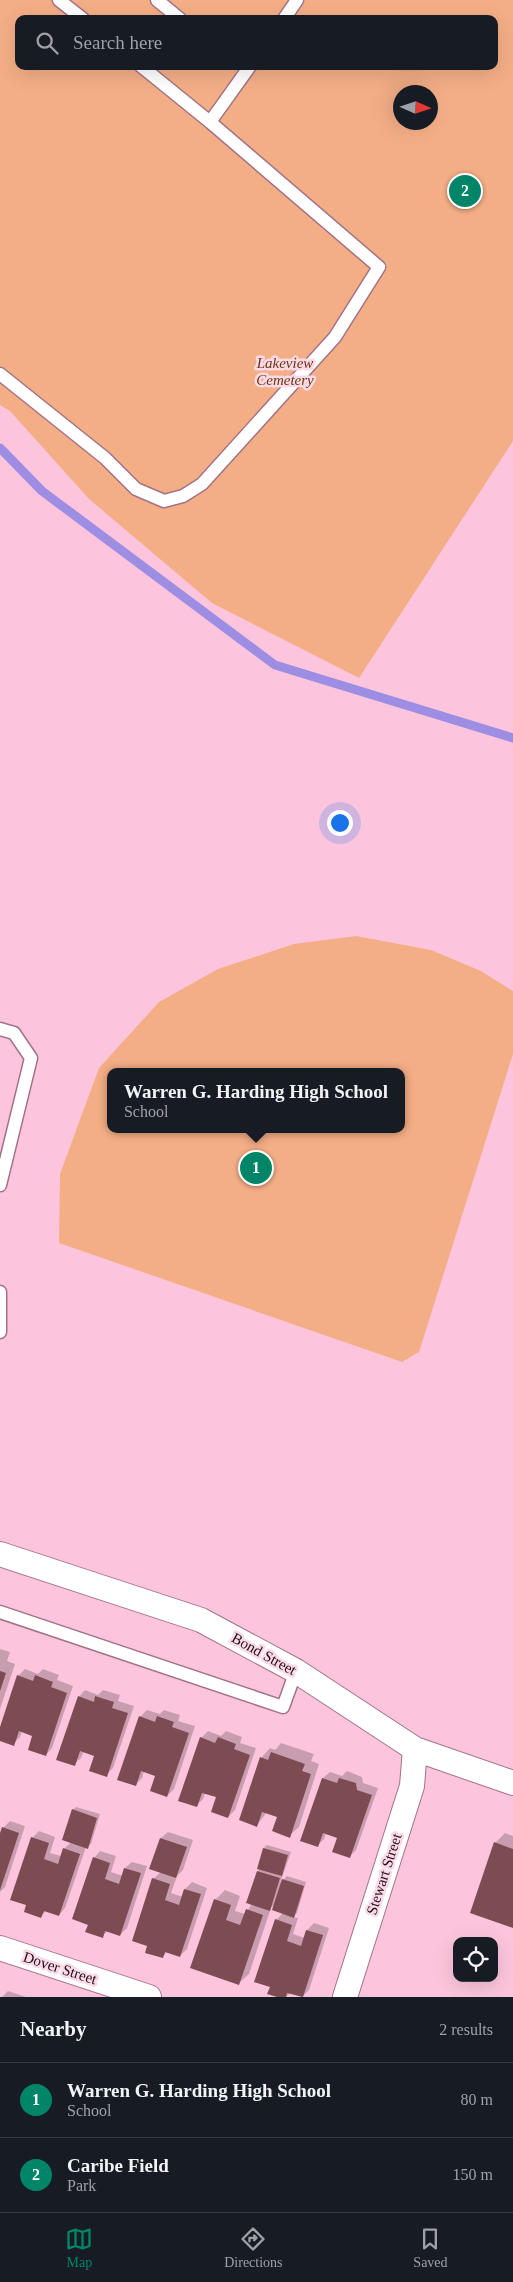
<!DOCTYPE html>
<style>
body{margin:0;font-family:Georgia,serif;background:#242831;color:#f1f3f6}
.controls{position:absolute;right:15px;bottom:15px;display:grid;overflow:hidden;border-radius:10px;box-shadow:0 5px 20px #0002}
.controls button{width:45px;height:45px;display:grid;place-items:center;padding:0;border:0;border-bottom:1px solid #363941;background:#171b24;color:#f1f3f6;font:25px sans-serif}
.compass{position:absolute;left:393px;top:85px;width:45px;height:45px;border-radius:50%;background:#171b24;box-shadow:0 5px 20px #0002;rotate:93deg}
.you{position:absolute;left:339px;top:822px;width:18px;height:18px;margin:-12px;border:4px solid #fff;border-radius:50%;background:#1a73e8;box-shadow:0 0 0 8px #1a73e833}
.badge{display:grid;place-items:center;width:32px;height:32px;border-radius:50%;background:#008569;color:#fff;font-size:16px;font-weight:700}
.pin{position:absolute;translate:-50% -50%;border:2px solid #fff;box-shadow:0 1px 5px #0006}
.popup{position:absolute;left:107px;top:1068px;width:298px;height:65px;box-sizing:border-box;display:grid;place-content:center;border-radius:10px;background:#171b24;filter:drop-shadow(0 1px 4px #0005);font-size:16px;white-space:nowrap;color:#9ea1a6}
.popup b{font-size:19px;color:#f1f3f6}
.popup::after{content:'';position:absolute;left:50%;top:100%;margin-left:-10px;border:10px solid transparent;border-top-color:#171b24}
.list{margin:0;padding:0;list-style:none}
h2{display:flex;justify-content:space-between;align-items:center;height:65px;margin:0;padding:0 20px;font-size:21px}
h2 small{font-size:16px;font-weight:400;color:#9ea1a6}
.list li{display:grid;grid-template-columns:32px 1fr auto;gap:15px;align-items:center;box-sizing:border-box;height:75px;padding:0 20px;border-top:1px solid #363941}
.list b{display:block;font-size:19px;white-space:nowrap}
.list p{margin:0;font-size:16px;white-space:nowrap;color:#9ea1a6}
.list em{font-size:16px;font-style:normal;color:#9ea1a6}
.icon{flex:none;width:28px;height:28px;fill:none;stroke:currentColor;stroke-width:2;stroke-linecap:round;stroke-linejoin:round}
.map{position:relative;flex:none;width:513px;height:1997px;overflow:hidden}
.search{position:absolute;background:#171b24;box-shadow:0 5px 20px #0002;left:15px;right:15px;top:15px;height:55px;display:flex;align-items:center;gap:12px;box-sizing:border-box;padding:0 18px;border-radius:10px;color:#9ea1a6;font-size:19px}
.sheet{height:215px;background:#171b24}
nav{display:flex;justify-content:space-around;align-items:center;box-sizing:border-box;height:70px;border-top:1px solid #363941;background:#171b24;font-size:14px;color:#9ea1a6}
nav a{display:grid;justify-items:center;gap:2px}
nav .on{color:#008569}
.map>svg:first-child{display:block}
</style>
<div class="map">
<svg width="513" height="1997" viewBox="0 0 513 1997">
<rect width="100%" height="100%" fill="#fcc5dd"/>
<path fill="#f4ae86" fill-rule="evenodd" d="M0,0H513V441L359,678L212,603L89,499L10,411L0,405ZM19,19H494V66H19ZM400,92H430V122H400Z
M356,936L431,950L481,971L513,991V1054L419,1352L402,1362L59,1243L60,1174L99,1068L159,1002L218,969L294,944ZM111,1072H401V1129H111Z"/>
<path fill="#0003" d="M0,1649L10,1652L7,1661L15,1664L0,1709Z
M25,1669L38,1674L43,1669L59,1675L57,1680L73,1686L52,1748L46,1755L34,1735L22,1731L20,1737L13,1744L0,1740V1731L18,1676Z
M85,1690L98,1695L103,1690L120,1695L118,1701L134,1706L113,1768L106,1775L96,1755L84,1751L81,1758L74,1764L79,1697Z
M147,1710L160,1714L164,1710L180,1715L178,1721L195,1726L174,1789L167,1796L156,1776L144,1771L142,1778L135,1785L140,1717Z
M208,1731L221,1736L226,1731L242,1737L240,1743L256,1748L235,1810L228,1817L218,1796L205,1793L203,1799L196,1806L201,1738Z
M281,1743L314,1754L311,1761L319,1764L299,1827L289,1836L278,1816L267,1812L257,1825L261,1758L270,1748L275,1750Z
M347,1771L362,1777L363,1783L378,1788L356,1850L349,1857L339,1837L326,1833L324,1839L317,1846L323,1778L330,1772L342,1776Z
M76,1807L100,1814L91,1844L86,1847L65,1908L59,1915L46,1911L41,1916L27,1905L32,1838L39,1831L55,1837L50,1853L61,1856L64,1849L71,1842L73,1810Z
M10,1821L25,1826L5,1887L0,1892V1835L3,1828Z
M168,1832L193,1840L183,1870L177,1876L171,1893L183,1897L185,1889L192,1882L207,1888L187,1949L180,1956L168,1951L162,1957L149,1945L153,1879L161,1872V1838Z
M505,1833L513,1836V1926L495,1843Z
M267,1845L291,1852L280,1883L287,1876L306,1882L297,1913L293,1917L298,1918L293,1934L305,1938L307,1930L314,1923L329,1928L309,1990L302,1997L290,1993L286,1997H281L271,1986L276,1920L283,1913L276,1903L271,1908L249,1974L239,1983L215,1900L225,1890L240,1896L235,1911L245,1914L252,1904L258,1871L261,1868L264,1848Z
M100,1851L116,1856L111,1872L123,1876L125,1868L132,1862L147,1866L127,1928L120,1935L108,1931L102,1936L89,1924L94,1858Z
M8,1991L26,1997H2Z"/>
<g fill="none" stroke-linecap="round" stroke-linejoin="round">
<path stroke="#9d8ee4" stroke-width="9" d="M0,448L42,491L275,665L513,738"/>
</g>
<path fill="#7d4b52" d="M0,1671L6,1673L0,1691Z
M17,1675L33,1681L35,1675L53,1682L51,1687L67,1693L46,1756L28,1750L32,1736L19,1731L14,1746L0,1741V1727Z
M78,1696L94,1702L95,1696L114,1702L112,1708L128,1713L107,1777L89,1771L94,1756L80,1751L75,1766L56,1760Z
M139,1716L155,1722L157,1716L174,1722L172,1727L189,1733L167,1797L150,1791L155,1776L141,1771L136,1786L117,1780Z
M200,1737L215,1743L218,1737L236,1744L234,1749L250,1755L228,1818L211,1812L216,1797L202,1793L197,1807L178,1801Z
M271,1752L305,1764L302,1771L311,1774L290,1838L272,1831L277,1817L262,1812L257,1827L239,1820L260,1757L268,1760Z
M322,1778L337,1783L339,1778L356,1783L357,1790L372,1795L350,1858L332,1852L337,1838L323,1833L318,1847L300,1841Z
M72,1809L97,1818L88,1849L62,1840Z
M2,1827L19,1833L0,1890V1833Z
M31,1837L49,1843L44,1859L58,1864L63,1848L80,1854L59,1916L44,1911L41,1918L24,1912L26,1905L10,1900Z
M160,1838L187,1847L176,1878L149,1869Z
M494,1842L513,1849V1928L470,1913Z
M263,1848L288,1855L282,1876L257,1869Z
M93,1857L110,1863L105,1879L119,1884L124,1868L141,1873L120,1936L105,1931L103,1938L85,1932L88,1925L72,1919Z
M257,1871L280,1878L270,1911L246,1903Z
M152,1878L170,1884L165,1900L179,1905L184,1889L201,1894L180,1957L165,1952L163,1958L145,1953L147,1946L132,1941Z
M282,1879L304,1886L294,1918L272,1910Z
M214,1899L231,1905L226,1920L240,1925L246,1909L263,1915L239,1985L190,1968Z
M275,1919L292,1925L287,1941L301,1946L306,1930L323,1935L303,1997L287,1993L286,1997H277L267,1994L270,1987L254,1982Z"/>
<g fill="none" stroke-linecap="round" stroke-linejoin="round">
<g stroke="#a37287" stroke-width="15">
<path id="lane" d="M59,0L83,19
M157,0L180,19
M284,19L297,0
M210,122L250,66
M0,374L105,458L136,489L164,501L183,496L202,484L335,337L379,267L210,122L141,66
M0,1029L14,1033L31,1058L0,1185
M0,1292V1332
M0,1612L283,1707L296,1671"/>
</g>
<g stroke="#a37287" stroke-width="26">
<path id="street" d="M0,1554L201,1620L296,1671L415,1749L513,1783
M0,1948L149,1997
M345,1997L412,1786L415,1749"/>
</g>
<use href="#lane" stroke="#fff" stroke-width="12"/>
<use href="#street" stroke="#fff" stroke-width="24"/>
</g>
<g text-anchor="middle" stroke-width="5" stroke-linejoin="round" paint-order="stroke">
<g font-size="15" font-style="italic" fill="#6d360f" stroke="#fbdae7">
<text x="285" y="368">Lakeview<tspan x="285" dy="17">Cemetery</tspan></text>
</g>
<g font-size="15" fill="#220f18" stroke="#fbdae7">
<text transform="translate(264 1654) rotate(29)" y="5">Bond Street</text>
<text transform="translate(384 1874) rotate(-72)" y="5">Stewart Street</text>
<text transform="translate(60 1968) rotate(18)" y="5">Dover Street</text>
</g>
</g>
</svg>
<div class="controls">
<button><svg class="icon" aria-label="locate" viewBox="0 0 24 24"><circle cx="12" cy="12" r="6"/><path d="M12 2v4M12 18v4M2 12h4M18 12h4"/></svg></button>
</div>
<svg class="compass" viewBox="-18 -18 36 36"><path d="M0-13l5 13h-10z" fill="#e53935"/><path d="M0 13l5-13h-10z" fill="#9ea1a6"/></svg>
<div class="you"></div>
<div class="pin badge" style="left:256px;top:1168px">1</div>
<div class="popup"><b>Warren G. Harding High School</b>School</div>
<div class="pin badge" style="left:465px;top:191px">2</div>
<div class="search"><svg class="icon" aria-label="search" viewBox="0 0 24 24"><circle cx="10" cy="10" r="6"/><path d="M15 15l6 6"/></svg>Search here</div>
</div>
<section class="sheet">
<h2>Nearby<small>2 results</small></h2>
<ul class="list">
<li><span class="badge">1</span><div><b>Warren G. Harding High School</b><p>School</p></div><em>80 m</em></li>
<li><span class="badge">2</span><div><b>Caribe Field</b><p>Park</p></div><em>150 m</em></li>
</ul>
</section>
<nav>
<a class="on"><svg class="icon" aria-label="map" viewBox="0 0 24 24"><path d="M3 6l6-2 6 2 6-2v14l-6 2-6-2-6 2zM9 4v14M15 6v14"/></svg>Map</a>
<a><svg class="icon" aria-label="directions" viewBox="0 0 24 24"><path d="M12 3l9 9-9 9-9-9zM9 14v-3h6M13 9l2 2-2 2"/></svg>Directions</a>
<a><svg class="icon" aria-label="saved" viewBox="0 0 24 24"><path d="M7 4h10v16l-5-4-5 4z"/></svg>Saved</a>
</nav>
